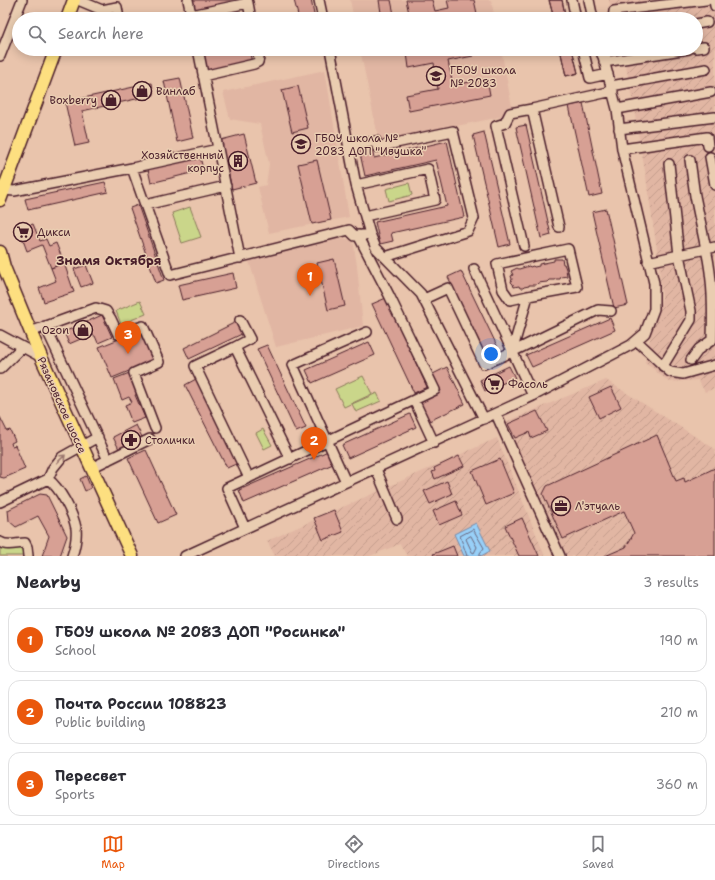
<!DOCTYPE html>
<meta charset="utf-8">
<style>
body{margin:0;font-family:"Shantell Sans",sans-serif;background:#f7f7f7;color:#2b2b33}
.you{position:absolute;left:491px;top:354px;width:14px;height:14px;margin:-10px;border:3px solid #fff;border-radius:50%;background:#1a73e8;box-shadow:0 0 0 6px #1a73e833}
.badge{display:grid;place-items:center;width:26px;height:26px;border-radius:50%;background:#ea580c;color:#fff;font-size:13px;font-weight:700}
.pin{position:absolute;translate:-50% -33px;filter:drop-shadow(0 1px 2px #0008)}
.pin::after{content:'';position:absolute;top:21px;width:14px;height:12px;background:inherit;clip-path:polygon(0 0,100% 0,50% 100%)}
.list{margin:0;padding:0;list-style:none}
h2{display:flex;justify-content:space-between;align-items:center;height:52px;margin:0;padding:0 16px;font-size:17px}
h2 small{font-size:13px;font-weight:400;color:#7c7c81}
.list li{display:grid;grid-template-columns:26px 1fr auto;gap:12px;align-items:center;box-sizing:border-box;height:64px;margin:0 8px 8px;padding:0 8px;border:1px solid #e1e1e2;border-radius:12px}
.list b{display:block;font-size:15px;white-space:nowrap}
.list p{margin:0;font-size:13px;white-space:nowrap;color:#7c7c81}
.list em{font-size:13px;font-style:normal;color:#7c7c81}
.icon{flex:none;width:22px;height:22px;fill:none;stroke:currentColor;stroke-width:2;stroke-linecap:round;stroke-linejoin:round}
.map{position:relative;flex:none;width:715px;height:556px;overflow:hidden}
.search{position:absolute;background:#fff;box-shadow:0 2px 10px #0003;left:12px;right:12px;top:12px;height:44px;display:flex;align-items:center;gap:10px;box-sizing:border-box;padding:0 14px;border-radius:22px;color:#7c7c81;font-size:15px}
.sheet{height:268px;background:#fff}
nav{display:flex;justify-content:space-around;align-items:center;box-sizing:border-box;height:56px;border-top:1px solid #e1e1e2;background:#fff;font-size:11px;color:#7c7c81}
nav a{display:grid;justify-items:center;gap:2px}
nav .on{color:#ea580c}
.map>svg:first-child{display:block}
</style>
<div class="map">
<svg width="715" height="556" viewBox="0 0 715 556">
<defs>
<pattern id="industrial-furrows" width="10" height="10" patternUnits="userSpaceOnUse"><rect width="10" height="10" fill="#e1b6a3"/><path d="M-1 1l2-2M0 10L10 0M9 11l2-2" fill="none" stroke="#c39c8c"/></pattern>
</defs>
<rect width="100%" height="100%" fill="#e9c4ac"/>
<filter id="ink" filterUnits="userSpaceOnUse"><feTurbulence type="fractalNoise" baseFrequency=".025" numOctaves="2"/><feDisplacementMap in="SourceGraphic" scale="8" xChannelSelector="R" yChannelSelector="G"/><feConvolveMatrix kernelMatrix="1 2 1 2 8 2 1 2 1" color-interpolation-filters="sRGB"/></filter>
<g filter="url(#ink)">
<path fill="#e1b6a3" d="M350,0H491L495,19H354Z
M360,49H501L512,107L505,116L379,142Z
M325,70L349,217L269,233L258,187L266,185L269,164L260,124L230,119L223,92Z
M330,236L353,240L357,266L363,326L276,347L248,258Z"/>
<path fill="url(#industrial-furrows)" d="M609,0H715V388L705,392L698,380L669,382L645,362L652,330L662,298L658,256L645,171L623,49H696V19H613Z
M606,380L715,449V556H554L525,489L533,482L503,423Z
M497,438L545,556H407L400,544L370,556H275L267,541Z"/>
<path fill="#cad68a" stroke="#8a7a5a" d="M409,183L412,195L389,201L386,189Z
M190,207L201,237L182,243L172,213Z
M140,301L146,314L121,324L116,311Z
M363,376L372,394L344,407L335,389Z
M377,393L381,401L356,412L352,404Z
M263,429L272,445L264,449L256,433Z
M0,545L24,547L25,556H0Z"/>
<path fill="#98d0f8" stroke="#7989a6" d="M476,523L490,551L481,556H464L454,534Z"/>
<g fill="none" stroke-linecap="round" stroke-linejoin="round">
<path stroke="#69667d" stroke-width="1" d="M471,536L477,547L474,553L472,552L466,539L467,538Z
M467,556L460,536L473,529L484,548L480,553V556"/>
</g>
<path fill="#d7a094" stroke="#4a1f2b" d="M190,0H239V3L192,13Z
M294,0H311L315,19H299Z
M379,0H391L395,19H382Z
M406,0H432L435,11L449,8L447,0H474L478,18L403,19L410,18Z
M549,0H562L566,19H554Z
M549,0H562L566,19H554Z
M113,11L115,19H97L96,15Z
M225,49H249L252,63L205,73L201,54Z
M306,49H318L307,52Z
M429,49H472L473,56L448,61L453,85L487,79L490,95L409,111L406,95L438,89L434,63L409,68L407,53Z
M560,49H572L578,73L566,76Z
M560,49H572L578,73L566,76Z
M180,78L193,138L177,142L164,81Z
M152,83L154,95L82,111L89,143L75,146L65,102Z
M298,86L308,128L292,132L282,90Z
M583,103L602,194L589,197L569,106Z
M526,125L551,235L541,238L516,127Z
M484,132L510,244L499,247L473,135Z
M244,134L256,183L232,189L221,140Z
M447,141L464,217L391,233L393,241L380,244L375,222L447,206L436,160L365,176L359,149L372,147L374,158Z
M200,156L203,170L151,183L148,169Z
M317,160L331,220L312,224L298,164Z
M105,182L108,192L28,210L25,199Z
M138,205L164,280L156,283L130,208Z
M606,209L628,305L614,308L592,212Z
M33,224L40,241L46,239L49,246L56,243L64,263L51,268L42,245L27,251L19,229Z
M334,259L345,306L328,310L317,263Z
M554,259H562L563,264H564L566,269L567,276L561,277L560,279H556L554,280H549L547,282L538,283L536,285H529V286L524,287L523,288H520L519,286L514,287L513,284L511,282L512,279L511,276L513,275L511,271L517,268L519,269L529,266L530,267L533,266L534,267L539,266V264L554,261Z
M64,263L74,292L44,302L39,288L56,281L51,268Z
M86,265L93,283L81,287L74,269Z
M461,271L500,352L487,358L448,277Z
M233,273L236,288L182,300L178,285Z
M386,298L427,387L414,393L372,304Z
M102,315L112,337L98,343L95,336L90,335L69,344L64,332Z
M610,318L615,330L532,367L526,355Z
M238,321L244,333L189,359L184,348Z
M144,329L156,360L112,378L99,347Z
M369,342L375,355L312,383L306,370Z
M267,345L306,428L296,432L257,349Z
M509,366L515,378L485,391L480,380Z
M447,367L465,404L427,422L418,402L441,391L433,374Z
M132,372L140,393L135,395L145,418L132,423L125,405L132,402L129,397L122,400L114,379Z
M196,379L238,463L227,468L185,385Z
M611,387L621,407L599,418L589,397Z
M537,411L547,431L531,438L529,432L515,438L508,424Z
M410,414L416,427L348,458L342,445Z
M0,417L7,431L10,430L15,441L11,443L12,446L15,445L25,469L4,478L0,477Z
M136,425L142,437L119,449L113,437Z
M657,435L676,481L684,478L685,482L715,468V556H605L626,547L634,533L624,511L563,539L543,494L547,486Z
M146,450L176,515L158,523L128,458Z
M328,451L333,464L244,503L239,490Z
M459,456L464,466L435,479L432,472L435,471L434,468Z
M500,459L514,493L486,505L472,471Z
M86,476L91,488L85,491L80,479Z
M447,481L452,494L430,504L424,491Z
M40,494L47,495L67,536L60,556H42L49,536L38,516L16,527L9,521L8,510Z
M456,501L462,515L439,525L433,511Z
M334,510L343,532L323,540L314,518Z
M522,518L539,556H519L505,526Z
M453,546L457,556H434L433,554Z"/>
<g fill="none" stroke-linecap="round" stroke-linejoin="round">
<g stroke="#4a1f2b" stroke-width="12">
<path id="minor" d="M78,0L102,10L117,7L119,19
M188,0L192,19
M319,0L323,19
M572,0L576,19
M589,0L593,19
M714,0L715,6
M248,3L251,19
M191,15L248,3L247,0
M613,19L614,11L706,0
M696,24L707,22
M696,48L704,47
M198,49L240,258
M330,49L356,185L370,234L376,248L421,294L484,419
M583,49L590,78L608,74
M602,55L614,49
M0,56L22,0
M604,62L689,49
M203,76L254,64L258,62L259,58L257,49
M611,86L706,69
M617,109L711,92
M619,129L715,117
M348,147L376,141L377,147L453,131L474,218L468,231L385,257
M622,149L707,137L708,146
M710,157L715,185
M690,160L695,196L706,249L715,247
M669,164L679,255L706,249C713,280 713,308 712,340L699,349L691,360
M132,168L218,149
M356,185L428,169L435,200L365,216
M4,190L14,191L132,168L170,275L349,230L355,236L370,234
M145,205L226,186
M559,227L532,109L613,91
M358,235L389,295L435,390L414,400
M524,246L496,126L505,123L510,113L532,109
M648,262L679,255L691,311V320L663,366
M474,269L533,396
M424,299L448,288L484,364L512,352L528,296L577,287L568,249L497,264L503,290L510,300L528,296
M45,326L108,460
M30,332L96,308L106,311L111,319L118,334L143,326L159,362L134,373L155,428
M0,335L41,357
M637,341L670,372L683,374L715,365
M235,347L250,339L240,320
M512,352L598,310L611,311
M0,369L22,347
M496,414L560,556
M91,468L150,439
M376,469L397,519
M249,478L195,366L235,347L290,459
M48,479C60,488 73,513 76,528C77,537 75,547 72,556
M346,482L293,365L367,332
M0,502L48,479L53,468L62,457L98,437
M245,528L227,488L414,400L434,443
M0,542C7,547 17,543 25,543L27,547L28,556
M185,556L533,396L631,345L645,333L654,309V283L622,149L617,109L601,49"/>
</g>
<g stroke="#4a1f2b" stroke-width="15">
<path id="major" d="M67,19L74,0
M0,200L56,49
M0,252L4,267L41,357L132,556"/>
</g>
<use href="#minor" stroke="#eacdb1" stroke-width="9"/>
<use href="#major" stroke="#fddf80" stroke-width="12"/>
</g>
<defs><path id="oneway-shaft" d="M-6 0H5M1.5-3L5.5 0L1.5 3" fill="none" stroke-width="1.6" stroke-linecap="round" stroke-linejoin="round"/></defs>
<use stroke="#9a766e" href="#oneway-shaft" transform="translate(61 459) rotate(-44)"/>
</g>
<defs>
<g id="school-ring" transform="scale(1)"><circle r="9.5" fill="#eacdb1" stroke="#4a1f2b" stroke-width="1.5"/><path d="M0-5L7-2L0 1L-7-2ZM-4 1L0 2.5L4 1V4Q0 6-4 4Z" fill="#4a1f2b"/></g>
<g id="shop-ring" transform="scale(1)"><circle r="9.5" fill="#eacdb1" stroke="#4a1f2b" stroke-width="1.5"/><path d="M-5-2.5h2.3a2.7 3.5 0 0 1 5.4 0H5L5.5 6h-11ZM-1.5-2.5h3a1.5 2.3 0 0 0-3 0Z" fill="#4a1f2b"/></g>
<g id="building-ring" transform="scale(1)"><circle r="9.5" fill="#eacdb1" stroke="#4a1f2b" stroke-width="1.5"/><path d="M-4-6H4V6H1V3H-1V6H-4ZM-2.5-4.3h1.7v1.8h-1.7ZM.8-4.3h1.7v1.8H.8ZM-2.5-1h1.7V.8h-1.7ZM.8-1h1.7V.8H.8Z" fill="#4a1f2b"/></g>
<g id="supermarket-ring" transform="scale(1)"><circle r="9.5" fill="#eacdb1" stroke="#4a1f2b" stroke-width="1.5"/><path d="M-6-5.5h2.5l.6 2H6L4.5 2H-2.5L-4.4-4H-6ZM-1.5 3.2a1.3 1.3 0 1 0 .1 0ZM3 3.2a1.3 1.3 0 1 0 .1 0Z" fill="#4a1f2b"/></g>
<g id="pharmacy-ring" transform="scale(1)"><circle r="9.5" fill="#eacdb1" stroke="#4a1f2b" stroke-width="1.5"/><path d="M-2-6h4v4h4v4h-4v4h-4v-4h-4v-4h4Z" fill="#4a1f2b"/></g>
<g id="office-ring" transform="scale(1)"><circle r="9.5" fill="#eacdb1" stroke="#4a1f2b" stroke-width="1.5"/><path d="M-6-3h4V-5.5h4V-3h4V5H-6ZM-1-4.5V-3h2v-1.5ZM-6 0V1H6V0Z" fill="#4a1f2b"/></g>
</defs>
<g fill-rule="evenodd">
<use href="#school-ring" x="436" y="76"/>
<use href="#shop-ring" x="142" y="91"/>
<use href="#shop-ring" x="111" y="100"/>
<use href="#school-ring" x="301" y="144"/>
<use href="#building-ring" x="238" y="161"/>
<use href="#supermarket-ring" x="23" y="232"/>
<use href="#shop-ring" x="83" y="330"/>
<use href="#supermarket-ring" x="494" y="384"/>
<use href="#pharmacy-ring" x="131" y="440"/>
<use href="#office-ring" x="561" y="506"/>
</g>
<g text-anchor="middle" stroke-width="3" stroke-linejoin="round" paint-order="stroke">
<g font-size="11" fill="#4a1f2b" stroke="#eacdb1" text-anchor="start">
<text x="450" y="74">ГБОУ школа<tspan x="450" dy="13">№ 2083</tspan></text>
<text x="156" y="95">Винлаб</text>
<text x="97" y="104" text-anchor="end">Boxberry</text>
<text x="315" y="142">ГБОУ школа №<tspan x="315" dy="13">2083 ДОП "Ивушка"</tspan></text>
<text x="224" y="159" text-anchor="end">Хозяйственный<tspan x="224" dy="13">корпус</tspan></text>
<text x="37" y="236">Дикси</text>
<text x="69" y="334" text-anchor="end">Ozon</text>
<text x="508" y="388">Фасоль</text>
<text x="145" y="444">Столички</text>
<text x="575" y="510">Л'этуаль</text>
</g>
<g font-size="11" fill="#4a1f2b" stroke="#eacdb1">
<text transform="translate(62 405) rotate(66)" y="4">Рязановское шоссе</text>
</g>
<g font-size="13" font-weight="bold" fill="#4a1f2b" stroke="#eacdb1">
<text x="109" y="265">Знамя Октября</text>
</g>
</g>
</svg>
<div class="you"></div>
<div class="pin badge" style="left:310px;top:296px">1</div>
<div class="pin badge" style="left:314px;top:460px">2</div>
<div class="pin badge" style="left:128px;top:354px">3</div>
<div class="search"><svg class="icon" aria-label="search" viewBox="0 0 24 24"><circle cx="10" cy="10" r="6"/><path d="M15 15l6 6"/></svg>Search here</div>
</div>
<section class="sheet">
<h2>Nearby<small>3 results</small></h2>
<ul class="list">
<li><span class="badge">1</span><div><b>ГБОУ школа № 2083 ДОП &quot;Росинка&quot;</b><p>School</p></div><em>190 m</em></li>
<li><span class="badge">2</span><div><b>Почта России 108823</b><p>Public building</p></div><em>210 m</em></li>
<li><span class="badge">3</span><div><b>Пересвет</b><p>Sports</p></div><em>360 m</em></li>
</ul>
</section>
<nav>
<a class="on"><svg class="icon" aria-label="map" viewBox="0 0 24 24"><path d="M3 6l6-2 6 2 6-2v14l-6 2-6-2-6 2zM9 4v14M15 6v14"/></svg>Map</a>
<a><svg class="icon" aria-label="directions" viewBox="0 0 24 24"><path d="M12 3l9 9-9 9-9-9zM9 14v-3h6M13 9l2 2-2 2"/></svg>Directions</a>
<a><svg class="icon" aria-label="saved" viewBox="0 0 24 24"><path d="M7 4h10v16l-5-4-5 4z"/></svg>Saved</a>
</nav>
